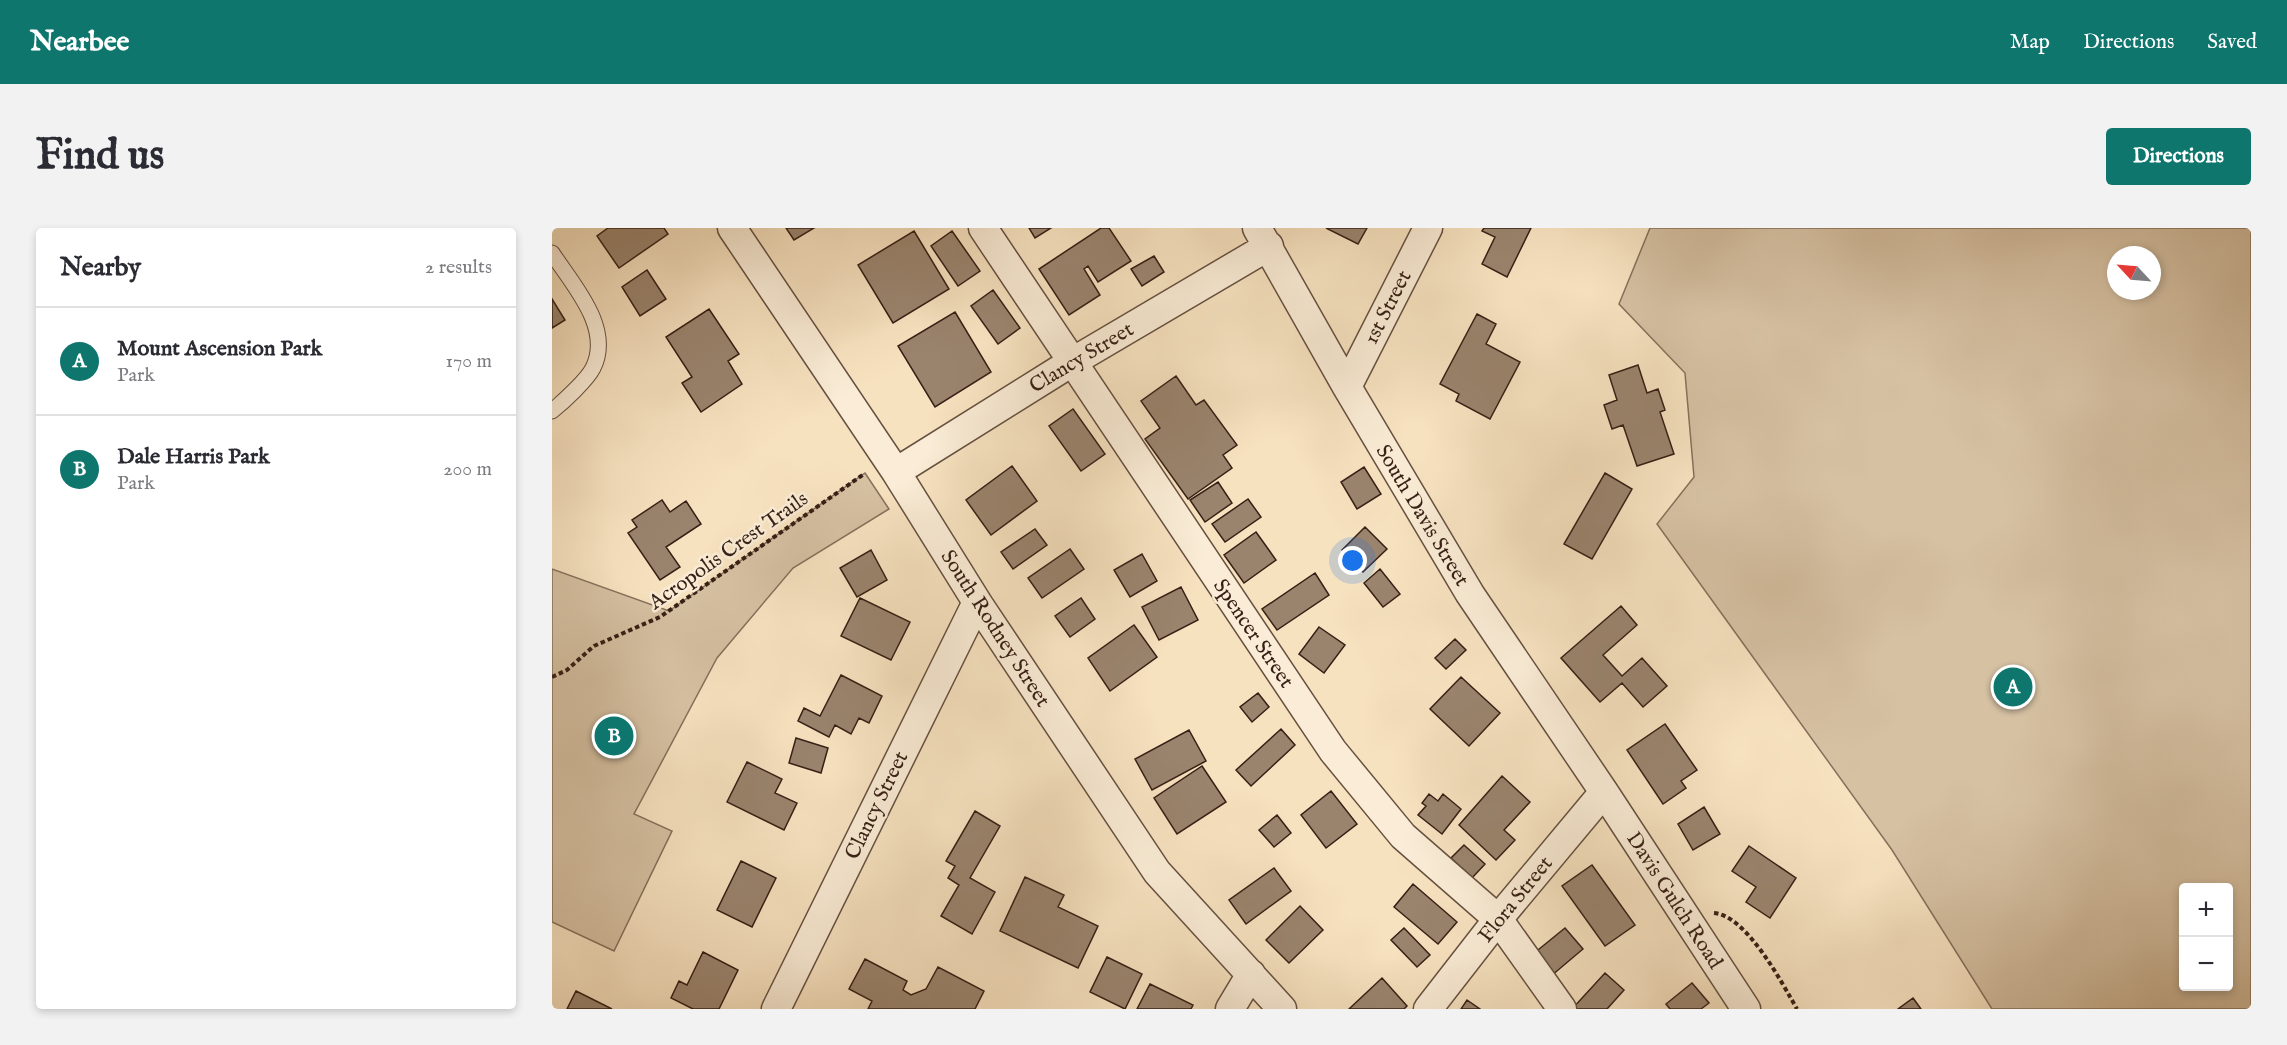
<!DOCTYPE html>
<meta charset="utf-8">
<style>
body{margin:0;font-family:"IM FELL English",serif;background:#f2f2f3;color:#2b2b33}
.controls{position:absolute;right:18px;bottom:18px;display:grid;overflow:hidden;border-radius:6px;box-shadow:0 3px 9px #0003}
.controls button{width:54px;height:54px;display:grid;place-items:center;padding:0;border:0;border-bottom:2px solid #e1e1e2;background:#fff;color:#2b2b33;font:30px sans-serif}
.compass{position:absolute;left:1555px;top:18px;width:54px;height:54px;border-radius:50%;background:#fff;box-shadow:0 3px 9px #0003;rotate:296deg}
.you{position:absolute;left:801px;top:333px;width:21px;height:21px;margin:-15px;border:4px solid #fff;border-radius:50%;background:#1a73e8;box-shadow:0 0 0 9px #1a73e833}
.badge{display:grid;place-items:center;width:39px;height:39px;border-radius:50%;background:#0f766e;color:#fff;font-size:20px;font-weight:700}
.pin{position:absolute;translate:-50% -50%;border:3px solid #fff;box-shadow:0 2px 6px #0006}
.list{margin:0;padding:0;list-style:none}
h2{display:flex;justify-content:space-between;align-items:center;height:78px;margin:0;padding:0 24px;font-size:26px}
h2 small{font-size:20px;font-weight:400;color:#7c7c81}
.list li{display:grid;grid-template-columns:39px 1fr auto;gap:18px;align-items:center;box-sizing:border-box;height:108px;padding:0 24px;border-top:2px solid #e1e1e2}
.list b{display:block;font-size:22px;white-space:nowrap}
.list p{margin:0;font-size:20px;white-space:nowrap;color:#7c7c81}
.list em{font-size:20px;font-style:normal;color:#7c7c81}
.map{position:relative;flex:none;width:1699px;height:781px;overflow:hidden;border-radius:6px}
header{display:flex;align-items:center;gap:36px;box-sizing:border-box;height:84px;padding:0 30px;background:#0f766e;color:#fff}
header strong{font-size:28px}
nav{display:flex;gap:33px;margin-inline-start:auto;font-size:21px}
.intro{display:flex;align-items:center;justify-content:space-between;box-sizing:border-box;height:144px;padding:0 36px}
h1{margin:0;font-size:42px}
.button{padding:15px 27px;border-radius:6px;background:#0f766e;color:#fff;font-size:21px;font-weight:700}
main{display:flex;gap:36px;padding:0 36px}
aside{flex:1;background:#fff;border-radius:6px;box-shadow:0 3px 9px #0003}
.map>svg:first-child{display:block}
</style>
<header>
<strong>Nearbee</strong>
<nav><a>Map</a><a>Directions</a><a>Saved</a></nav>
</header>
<div class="intro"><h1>Find us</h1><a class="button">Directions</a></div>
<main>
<aside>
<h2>Nearby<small>2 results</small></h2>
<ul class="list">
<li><span class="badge">A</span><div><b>Mount Ascension Park</b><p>Park</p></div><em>170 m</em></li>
<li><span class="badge">B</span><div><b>Dale Harris Park</b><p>Park</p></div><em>200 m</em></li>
</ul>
</aside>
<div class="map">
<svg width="1699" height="781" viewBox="0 0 1699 781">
<rect width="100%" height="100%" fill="#f7e2c0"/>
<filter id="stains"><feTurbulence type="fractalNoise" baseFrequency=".00333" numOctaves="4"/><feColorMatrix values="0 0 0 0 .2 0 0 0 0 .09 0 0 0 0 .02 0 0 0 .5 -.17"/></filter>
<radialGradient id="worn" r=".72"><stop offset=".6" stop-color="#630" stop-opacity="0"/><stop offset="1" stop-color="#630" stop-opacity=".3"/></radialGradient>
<path fill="#d6c1a3" stroke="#86705c" stroke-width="1.5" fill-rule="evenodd" d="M1098,0H1699V781H1440L1340,622L1105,296L1142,249L1133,145L1067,76ZM1564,27H1600V63H1564ZM1632,660H1676V758H1632Z
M313,245L337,281L241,340L165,430L82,586L120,603L62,723L0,694V341L117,383Z"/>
<path fill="#9a846e" stroke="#361f15" stroke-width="1.5" d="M56,0H112L116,6L67,40L45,8Z
M234,0H262L242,12Z
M477,0H499L483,10Z
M549,0H557L579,33L546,54L536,38L532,41L548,67L517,87L487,41Z
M774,0H815L806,16Z
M932,0H979L955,49L930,36L943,9L930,3Z
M362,3L397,61L341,95L306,37Z
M400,3L428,43L406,58L379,18Z
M602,28L612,44L590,58L579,41Z
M95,42L114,71L88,88L70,59Z
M441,62L468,100L446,116L419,78Z
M0,71L13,92L0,100Z
M157,81L187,126L176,133L190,156L149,184L130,155L140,149L114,109Z
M403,84L439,144L383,179L346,118Z
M925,86L944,96L934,116L968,134L938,191L904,173L907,166L888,156Z
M1086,137L1095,165L1106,161L1113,182L1108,184L1122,226L1085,238L1071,197L1060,201L1052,177L1065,172L1057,147Z
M624,148L644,177L652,172L685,217L671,227L680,240L636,271L593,211L608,200L589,173Z
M521,181L553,226L529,243L497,198Z
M460,238L485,273L439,307L414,272Z
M812,239L829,266L805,281L789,254Z
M1053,245L1080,261L1040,331L1012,316Z
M666,254L680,275L653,294L638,272Z
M696,271L709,289L673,314L660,296Z
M110,272L118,284L134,273L149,296L114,319L128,339L108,352L76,305L85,299L80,292Z
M813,299L835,321L811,344L790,322Z
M483,301L495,317L461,341L449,324Z
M704,304L724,332L692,355L672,327Z
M518,321L532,341L490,370L476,350Z
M319,322L335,352L305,369L288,340Z
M590,326L605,353L578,369L562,342Z
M828,341L848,366L831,379L812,355Z
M763,345L777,367L725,402L710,381Z
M629,359L646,392L607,412L590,379Z
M308,370L358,394L339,432L289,408Z
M529,370L543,391L518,409L503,388Z
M1069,378L1085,397L1051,427L1070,448L1090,430L1115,458L1091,479L1070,455L1048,474L1009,430Z
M582,397L605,429L558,463L536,430Z
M767,399L793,417L772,445L747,426Z
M903,411L914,422L894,441L883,430Z
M289,447L330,468L317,495L307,490L299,506L283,497L277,509L246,493L252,480L268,488Z
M909,449L948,485L917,518L878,481Z
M706,465L717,479L700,494L688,479Z
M1113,496L1145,542L1129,553L1134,560L1111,576L1075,522Z
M729,501L743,517L699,558L684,542Z
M637,502L654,533L600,562L583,531Z
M244,510L276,520L269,545L237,535Z
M195,534L230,551L223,565L245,575L232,602L175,574Z
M650,538L674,574L625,606L602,570Z
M950,548L978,574L952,602L963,612L944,632L907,597Z
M779,563L805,596L774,620L749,587Z
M877,566L886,573L891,566L909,581L890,606L866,587L874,578L870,575Z
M1152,579L1168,606L1141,622L1126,596Z
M423,583L448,598L418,650L443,664L420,706L389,688L407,657L396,650L403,638L394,633Z
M725,587L739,605L722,619L707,602Z
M912,617L933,636L920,650L899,630Z
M1197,618L1244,650L1218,690L1194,674L1204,659L1180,643Z
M189,633L224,650L200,699L165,682Z
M1040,637L1083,697L1053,718L1010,658Z
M722,640L739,663L694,696L677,672Z
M473,649L512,667L506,679L546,698L526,740L448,703Z
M861,656L905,694L886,716L842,679Z
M748,678L771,702L737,735L714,712Z
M852,700L878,727L865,739L839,712Z
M1013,700L1031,721L999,748L981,726Z
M151,724L186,742L167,781H141L119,770L127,753L135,757Z
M555,729L590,746L573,781L538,764Z
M313,731L355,753L351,762L359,767L374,761L386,739L432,763L423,781H316L320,773L297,761Z
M1053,745L1072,762L1055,781H1020Z
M830,750L855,778L852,781H797Z
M1140,755L1157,775L1149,781H1118L1114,776Z
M598,756L641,777L639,781H585Z
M24,763L60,781H15Z
M1361,770L1369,781H1346Z
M915,772L928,781H909Z"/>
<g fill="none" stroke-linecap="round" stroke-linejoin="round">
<g stroke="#665040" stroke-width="17">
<path id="service" d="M0,25C21,57 61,100 41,140C35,152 11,174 0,183"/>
</g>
<g stroke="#665040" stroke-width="31">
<path id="minor" d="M180,0L344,244L425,374L605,644L730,781
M431,0L781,523L851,608L946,691L1010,781
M705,0L795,159L918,366L1052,564L1194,781
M795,159L876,0
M344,244L520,134L717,18
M224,781L425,374
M678,781L699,746
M876,781L946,691L1052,564"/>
</g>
<path stroke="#361f15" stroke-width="4" stroke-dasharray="4.5 3" stroke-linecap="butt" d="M0,449L15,442L42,418L108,389L312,246
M1162,685C1195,688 1230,755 1245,781"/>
<use href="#service" stroke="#faecd6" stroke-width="15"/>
<use href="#minor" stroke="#faecd6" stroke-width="28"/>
</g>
<g text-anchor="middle" stroke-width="5" stroke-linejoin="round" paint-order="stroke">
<g font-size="21" fill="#361f15" stroke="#faecd6">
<text transform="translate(835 79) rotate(-63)" y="7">1st Street</text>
<text transform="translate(529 129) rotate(-31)" y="7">Clancy Street</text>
<text transform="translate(871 287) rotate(59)" y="7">South Davis Street</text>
<text transform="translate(176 322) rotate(-35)" y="7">Acropolis Crest Trails</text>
<text transform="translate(444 400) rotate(57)" y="7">South Rodney Street</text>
<text transform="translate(702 405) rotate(56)" y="7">Spencer Street</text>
<text transform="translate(324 577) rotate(-64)" y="7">Clancy Street</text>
<text transform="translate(963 671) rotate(-51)" y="7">Flora Street</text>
<text transform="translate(1123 672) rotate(57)" y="7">Davis Gulch Road</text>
</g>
</g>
<rect width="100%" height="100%" filter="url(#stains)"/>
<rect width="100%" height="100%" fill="url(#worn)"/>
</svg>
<div class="controls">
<button>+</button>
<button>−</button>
</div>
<svg class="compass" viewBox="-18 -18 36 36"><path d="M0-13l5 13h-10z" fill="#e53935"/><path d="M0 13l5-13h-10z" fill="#7c7c81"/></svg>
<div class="you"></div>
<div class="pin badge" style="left:1461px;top:459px">A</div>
<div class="pin badge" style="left:62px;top:508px">B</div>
</div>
</main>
